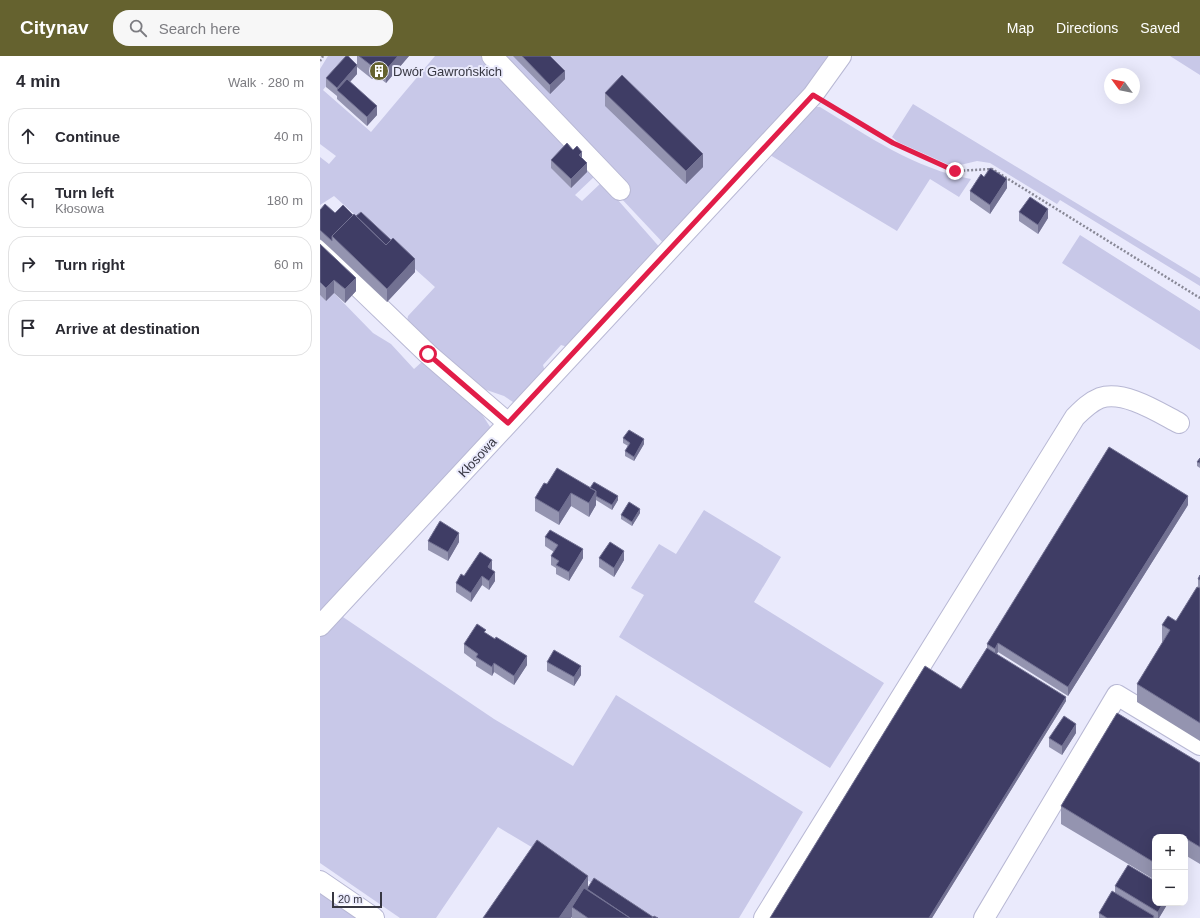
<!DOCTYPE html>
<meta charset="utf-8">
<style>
body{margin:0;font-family:Helvetica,sans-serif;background:#f7f7f7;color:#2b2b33}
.controls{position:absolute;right:12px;bottom:12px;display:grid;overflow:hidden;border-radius:8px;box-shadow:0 4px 16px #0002}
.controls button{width:36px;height:36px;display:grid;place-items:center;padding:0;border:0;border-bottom:1px solid #e1e1e2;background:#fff;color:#2b2b33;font:20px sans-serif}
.compass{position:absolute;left:784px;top:12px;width:36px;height:36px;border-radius:50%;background:#fff;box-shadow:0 4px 16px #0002;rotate:303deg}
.scale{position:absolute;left:12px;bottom:10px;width:50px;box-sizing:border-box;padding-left:4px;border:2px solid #373742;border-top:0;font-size:11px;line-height:14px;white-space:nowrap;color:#373742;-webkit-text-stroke:3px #eaeafc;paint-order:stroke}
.stop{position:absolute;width:12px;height:12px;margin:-9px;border:3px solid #e11d48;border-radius:50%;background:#fff}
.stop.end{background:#e11d48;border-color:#fff;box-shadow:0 1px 4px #0008}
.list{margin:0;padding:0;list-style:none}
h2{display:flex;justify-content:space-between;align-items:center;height:52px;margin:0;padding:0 16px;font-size:17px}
h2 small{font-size:13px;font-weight:400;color:#7c7c81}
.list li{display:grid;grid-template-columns:26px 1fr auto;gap:12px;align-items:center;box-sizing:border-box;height:56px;margin:0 8px 8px;padding:0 8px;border:1px solid #e1e1e2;border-radius:16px}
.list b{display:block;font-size:15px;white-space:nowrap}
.list p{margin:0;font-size:13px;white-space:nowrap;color:#7c7c81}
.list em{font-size:13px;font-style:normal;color:#7c7c81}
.icon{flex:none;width:22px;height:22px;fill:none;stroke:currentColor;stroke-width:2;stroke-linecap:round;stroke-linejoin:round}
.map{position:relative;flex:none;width:880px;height:862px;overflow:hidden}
header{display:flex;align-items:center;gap:24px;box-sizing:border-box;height:56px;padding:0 20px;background:#65622f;color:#fff}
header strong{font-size:19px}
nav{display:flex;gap:22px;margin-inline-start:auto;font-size:14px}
.search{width:280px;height:36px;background:#f7f7f7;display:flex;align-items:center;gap:10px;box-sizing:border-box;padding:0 14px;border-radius:16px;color:#7c7c81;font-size:15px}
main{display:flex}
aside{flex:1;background:#fff}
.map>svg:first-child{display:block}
</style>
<header>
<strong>Citynav</strong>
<div class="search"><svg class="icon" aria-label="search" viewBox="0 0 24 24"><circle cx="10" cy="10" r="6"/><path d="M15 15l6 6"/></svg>Search here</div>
<nav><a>Map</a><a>Directions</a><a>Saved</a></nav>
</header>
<main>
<aside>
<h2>4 min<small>Walk · 280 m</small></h2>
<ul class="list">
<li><svg class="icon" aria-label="ahead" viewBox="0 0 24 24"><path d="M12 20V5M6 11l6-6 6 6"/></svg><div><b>Continue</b></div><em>40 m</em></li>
<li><svg class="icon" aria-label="left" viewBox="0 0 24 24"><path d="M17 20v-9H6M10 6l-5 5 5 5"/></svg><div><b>Turn left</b><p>Kłosowa</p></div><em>180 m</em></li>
<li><svg class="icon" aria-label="right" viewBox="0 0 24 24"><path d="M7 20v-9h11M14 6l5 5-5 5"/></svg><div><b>Turn right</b></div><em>60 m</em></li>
<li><svg class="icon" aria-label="arrive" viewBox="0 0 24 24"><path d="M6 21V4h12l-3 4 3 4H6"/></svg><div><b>Arrive at destination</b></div></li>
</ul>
</aside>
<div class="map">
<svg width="880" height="862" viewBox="0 0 880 862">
<rect width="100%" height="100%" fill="#eaeafc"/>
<path fill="#c8c8e8" d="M8,0H30L3,34L51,76L115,0H167L276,119L255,139L262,145L282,126L342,194L251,292L241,289L223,309L226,319L196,348L184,340L155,330L87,265L88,260L115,231L14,140L0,149V101L9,108L16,100L0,88V13Z
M184,0H513L491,29L346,190L299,140Z
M850,0H880V19Z
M593,48L880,222V230L740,144L737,148L670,107L657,105L636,110L627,108L578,86L572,81Z
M492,51H500C548,80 595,113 651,123L639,141L610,123L577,175L445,96Z
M760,179L880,255V294L742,207Z
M14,237L53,277L71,288L94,313L104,304L160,355L172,374L0,560V239L6,245Z
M384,454L461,501L434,546L564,627L510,712L299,581L324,539L311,532L339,488L356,498Z
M20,559L174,663L253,710L296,639L483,756L419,862H331L178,771L116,862H80L0,807V578Z
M0,834L41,862H0Z"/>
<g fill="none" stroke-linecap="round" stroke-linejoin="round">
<g stroke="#b8b8d4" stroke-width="22">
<path id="minor" d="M172,0L300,134
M0,194L108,298L188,367
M0,570L493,39L521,0
M0,825L54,862
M444,862L755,361C763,353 770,346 780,342C804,334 838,356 859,367
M664,862L797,639L880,689"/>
</g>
<path stroke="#888896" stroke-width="2.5" stroke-dasharray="2 2" stroke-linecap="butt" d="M0,5L3,0
M508,48L573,87L635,115L672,113L880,242"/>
<use href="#minor" stroke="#fff" stroke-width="20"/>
</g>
<path fill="#9494b0" d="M37,0H89L66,27L56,19L52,23L37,11V18L30,26L57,59L47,70L17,43V40L6,31V22L37,8Z
M193,0H230L245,23L230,38Z
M285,37L383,111L366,128L285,50Z
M262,102L267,116L251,132L231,112V104Z
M664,121L687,132L670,158L650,144V135Z
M0,154L15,157L95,216L67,246L12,194L0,183Z
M699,156L728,162L718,178L699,165Z
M0,188L36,235L25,247L14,237L6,245L0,239Z
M303,382L324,388L314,405L305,400V395L308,390L303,387Z
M880,402V412L877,410V406Z
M227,428L270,432L298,444L292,454L276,444V449L269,461L251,450L239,469L215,455V442Z
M868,449L748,640L678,596L676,598L746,645L612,862H450L641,633L667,592V588Z
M320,457L312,470L301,463V459Z
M225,481L263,502L249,525L236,518V512L231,509V500L234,496L225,490Z
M108,485L139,486L128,505L108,494Z
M279,502L304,504L294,521L279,511Z
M172,513V514L175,525L169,534L162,529L151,546L136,536V527L144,520Z
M880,519V685L817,646V628L842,587V569L856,565L878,531V523Z
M166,577L207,609L194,629L174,616L172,620L156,610V606L144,597V588Z
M227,606L261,619L254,630L227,615Z
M756,677L742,699L729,691V682Z
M880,707V808L865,799V781H835V824L741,768V750Z
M795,830L848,847L839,862H779V857L795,837Z
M268,831L333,861L338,862H252V861L163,862Z"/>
<path fill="#727192" d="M78,0H89L66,27V14Z
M56,5V19L52,23V10Z
M37,9V18L20,37L17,34V32Z
M245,15V23L230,38V29Z
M57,50V59L47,70V61Z
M262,96V105L259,99Z
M383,98V111L366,128V115Z
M267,107V116L251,132V123Z
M687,123V132L670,158V149Z
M728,153V162L718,178V169Z
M95,203V216L67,246V233Z
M36,222V235L25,247V233Z
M14,224V237L6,245V232Z
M324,383V388L314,405V401Z
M276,435V449L269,461V447Z
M251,437V450L239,469V456Z
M298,440V444L292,454V449Z
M868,440V449L748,640V631Z
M320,453V457L312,470V466Z
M139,477V486L128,505V496Z
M263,493V502L249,525V516Z
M304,495V504L294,521V512Z
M172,504V513L168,520V511Z
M175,516V525L169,534V525Z
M162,520V529L151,546V537Z
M678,587V596L675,602V593Z
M207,600V609L194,629V620Z
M174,607V616L172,620V611Z
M261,610V619L254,630V621Z
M746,641V645L612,862H609Z
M756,668V677L742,699V690Z
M268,820V837L252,851V861L251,862H239Z
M843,847H848L839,862H838V856Z"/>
<path fill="#3f3d65" stroke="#727192" d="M26,0H28L37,9L17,32L6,22Z
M39,0H78L66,14L56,5L52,10Z
M202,0H230L245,15L230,29Z
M302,19L383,98L366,115L285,37Z
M27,23L57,50L47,61L17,34Z
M247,87L253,94L257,90L262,96L259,99L267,107L251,123L231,104Z
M670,112L687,123L670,149L650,135L661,118L664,121Z
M710,141L728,153L718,169L699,156Z
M5,148L15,157L23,149L33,159L12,180V185L0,174V154Z
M41,156L71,184L66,189L36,160Z
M34,158L66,189L73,182L95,203L67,233L12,180Z
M0,188L36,222L25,233L14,224L6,232L0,226Z
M309,374L324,383L314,401L305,395L310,387L303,382Z
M789,391L868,440L748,631L678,587L675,593L667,588Z
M880,402V407L877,406Z
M237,412L276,435L269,447L251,437L239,456L215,442L224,427L227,428Z
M274,426L298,440L292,449L276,440V435L270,432Z
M309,446L320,453L312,466L301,459Z
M120,465L139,477L128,496L108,485Z
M230,474L263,493L249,516L236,509L239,505L231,500L238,489L225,481Z
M290,486L304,495L294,512L279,502Z
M160,496L172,504L168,511L175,516L169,525L162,520L151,537L136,527L141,518L144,520Z
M880,519V524L878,523Z
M877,531L880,532V667L817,628L850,574L842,569L848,560L856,565Z
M157,568L166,574L164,576L175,583L176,581L207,600L194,620L174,607L172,611L156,601L158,598L144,588Z
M667,592L746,641L609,862H450L605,610L641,633Z
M234,594L261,610L254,621L227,606Z
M797,657L880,707V791L865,782V781H863L861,780L860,781H835V807L741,750Z
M744,660L756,668L742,690L729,682Z
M217,784L268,820L239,862H163Z
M808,809L835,825V847H843L838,856L795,830Z
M274,822L333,861L332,862H310L267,833Z
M264,832L310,862H268L252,851Z
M792,835L834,860L833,862H787L779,857Z
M334,860L338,862H332Z"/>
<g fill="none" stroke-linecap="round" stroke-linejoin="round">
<path stroke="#e11d48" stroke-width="5" d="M108,298L188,367L493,39L573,87L635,115"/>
</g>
<defs>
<g id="building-disc" transform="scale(1)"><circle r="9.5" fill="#65622f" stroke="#eaeafc"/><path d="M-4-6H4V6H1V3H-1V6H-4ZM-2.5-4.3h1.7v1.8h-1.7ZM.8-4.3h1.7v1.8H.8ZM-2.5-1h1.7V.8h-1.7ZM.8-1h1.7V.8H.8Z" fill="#fff"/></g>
</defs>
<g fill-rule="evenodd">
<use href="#building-disc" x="59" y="15"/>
</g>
<g text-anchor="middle" stroke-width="4" stroke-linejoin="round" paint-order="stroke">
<g font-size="13" fill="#373742" stroke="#eaeafc" text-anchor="start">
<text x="73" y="20">Dwór Gawrońskich</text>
</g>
<g font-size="13" fill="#373742" stroke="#eaeafc">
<text transform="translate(157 401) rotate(-47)" y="5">Kłosowa</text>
</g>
</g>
</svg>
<div class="controls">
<button>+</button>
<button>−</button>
</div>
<svg class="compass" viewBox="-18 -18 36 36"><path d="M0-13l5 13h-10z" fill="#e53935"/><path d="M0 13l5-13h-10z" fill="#7c7c81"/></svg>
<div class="scale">20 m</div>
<div class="stop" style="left:108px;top:298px"></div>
<div class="stop end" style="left:635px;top:115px"></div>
</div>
</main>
